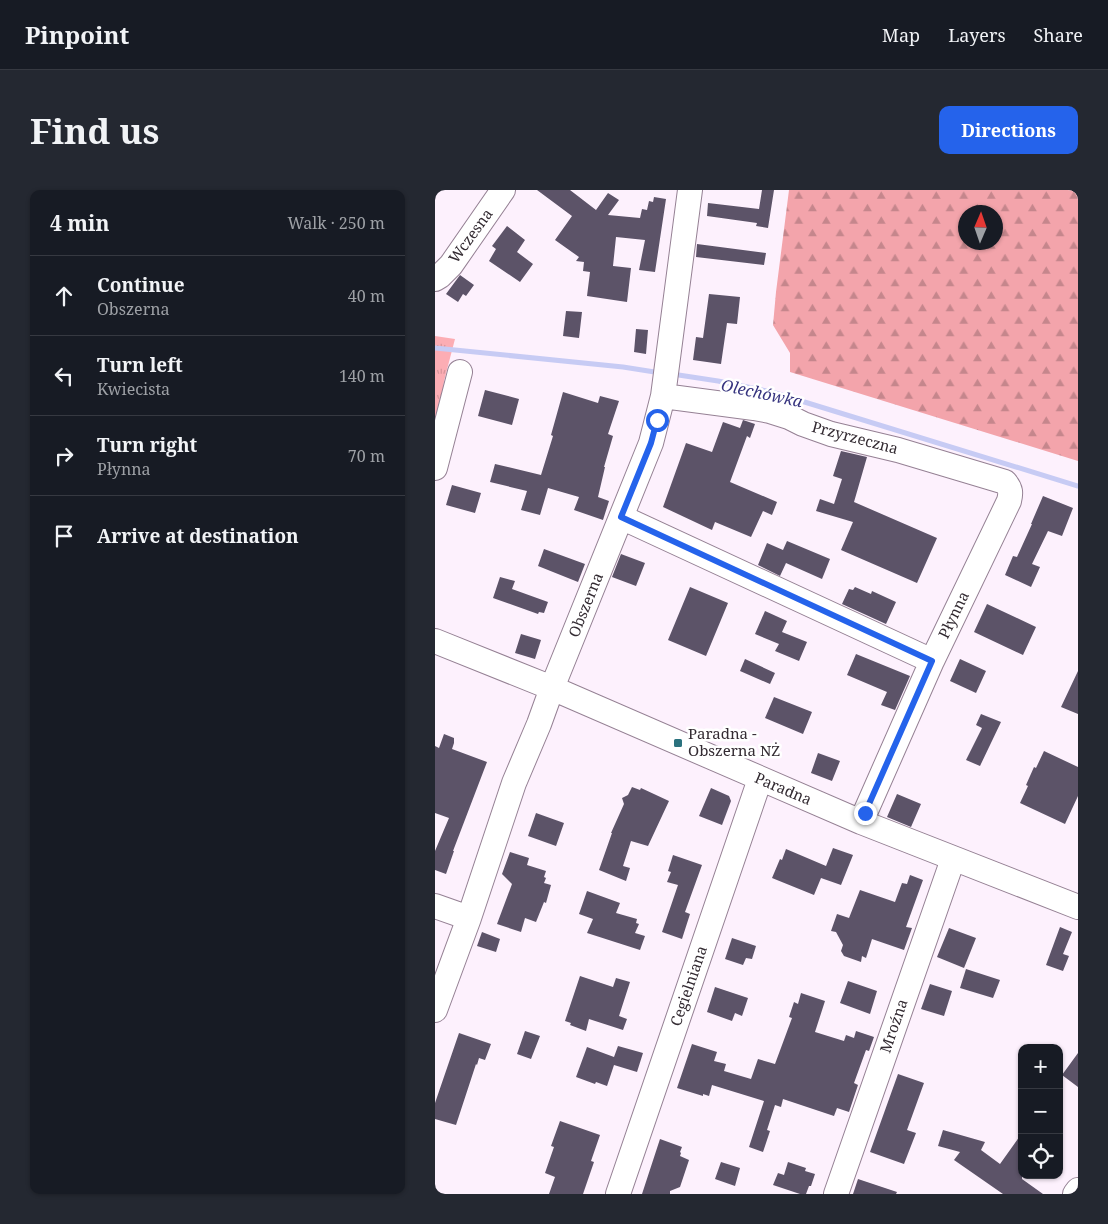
<!DOCTYPE html>
<meta charset="utf-8">
<style>
body{margin:0;font-family:"Noto Serif",serif;background:#242831;color:#f1f3f6}
.controls{position:absolute;right:15px;bottom:15px;display:grid;overflow:hidden;border-radius:10px;box-shadow:0 1px 4px #0004}
.controls button{width:45px;height:45px;display:grid;place-items:center;padding:0;border:0;border-bottom:1px solid #363941;background:#171b24;color:#f1f3f6;font:25px sans-serif}
.compass{position:absolute;left:523px;top:15px;width:45px;height:45px;border-radius:50%;background:#171b24;box-shadow:0 1px 4px #0004;rotate:2deg}
.stop{position:absolute;width:15px;height:15px;margin:-11px;border:4px solid #2563eb;border-radius:50%;background:#fff}
.stop.end{background:#2563eb;border-color:#fff;box-shadow:0 1px 5px #0008}
.list{margin:0;padding:0;list-style:none}
h2{display:flex;justify-content:space-between;align-items:center;height:65px;margin:0;padding:0 20px;font-size:21px}
h2 small{font-size:16px;font-weight:400;color:#9ea1a6}
.list li{display:grid;grid-template-columns:32px 1fr auto;gap:15px;align-items:center;box-sizing:border-box;height:80px;padding:0 20px;border-top:1px solid #363941}
.list b{display:block;font-size:19px;white-space:nowrap}
.list p{margin:0;font-size:16px;white-space:nowrap;color:#9ea1a6}
.list em{font-size:16px;font-style:normal;color:#9ea1a6}
.icon{flex:none;width:28px;height:28px;fill:none;stroke:currentColor;stroke-width:2;stroke-linecap:round;stroke-linejoin:round}
.map{position:relative;flex:none;width:643px;height:1004px;overflow:hidden;border-radius:10px}
header{display:flex;align-items:center;gap:30px;box-sizing:border-box;height:70px;padding:0 25px;background:#171b24;border-bottom:1px solid #363941}
header strong{font-size:24px}
nav{display:flex;gap:28px;margin-inline-start:auto;font-size:18px}
.intro{display:flex;align-items:center;justify-content:space-between;box-sizing:border-box;height:120px;padding:0 30px}
h1{margin:0;font-size:35px}
.button{padding:12px 22px;border-radius:10px;background:#2563eb;color:#fff;font-size:18px;font-weight:700}
main{display:flex;gap:30px;padding:0 30px}
aside{flex:1;background:#171b24;border-radius:10px;box-shadow:0 1px 4px #0004}
.map>svg:first-child{display:block}
</style>
<header>
<strong>Pinpoint</strong>
<nav><a>Map</a><a>Layers</a><a>Share</a></nav>
</header>
<div class="intro"><h1>Find us</h1><a class="button">Directions</a></div>
<main>
<aside>
<h2>4 min<small>Walk · 250 m</small></h2>
<ul class="list">
<li><svg class="icon" aria-label="ahead" viewBox="0 0 24 24"><path d="M12 20V5M6 11l6-6 6 6"/></svg><div><b>Continue</b><p>Obszerna</p></div><em>40 m</em></li>
<li><svg class="icon" aria-label="left" viewBox="0 0 24 24"><path d="M17 20v-9H6M10 6l-5 5 5 5"/></svg><div><b>Turn left</b><p>Kwiecista</p></div><em>140 m</em></li>
<li><svg class="icon" aria-label="right" viewBox="0 0 24 24"><path d="M7 20v-9h11M14 6l5 5-5 5"/></svg><div><b>Turn right</b><p>Płynna</p></div><em>70 m</em></li>
<li><svg class="icon" aria-label="arrive" viewBox="0 0 24 24"><path d="M6 21V4h12l-3 4 3 4H6"/></svg><div><b>Arrive at destination</b></div></li>
</ul>
</aside>
<div class="map">
<svg width="643" height="1004" viewBox="0 0 643 1004">
<defs>
<pattern id="grass-tufts" width="24" height="20" patternUnits="userSpaceOnUse" patternTransform="scale(1.25)"><rect width="24" height="20" fill="#fcadb4"/><path d="M3 7l-1-3M5 7V3M7 7l1-3M15 17l-1-3M17 17v-4M19 17l1-3" fill="none" stroke="#d8959b"/></pattern>
<pattern id="forest-firs" width="22" height="20" patternUnits="userSpaceOnUse" patternTransform="scale(1.25)"><rect width="22" height="20" fill="#f3a4ab"/><path d="M5 1l3.5 6h-7zM16 11l3.5 6h-7z" fill="#c5868c"/></pattern>
</defs>
<rect width="100%" height="100%" fill="#fdf1fd"/>
<path fill="url(#grass-tufts)" d="M0,146L20,149L9,191L5,228L0,239Z"/>
<path fill="url(#forest-firs)" fill-rule="evenodd" d="M354,0H643V271L355,182V163L338,135L341,102ZM530,22H560V52H530Z"/>
<g fill="none" stroke-linecap="round" stroke-linejoin="round">
<path stroke="#c7cbf4" stroke-width="5" d="M0,158L188,177L226,183
M237,184L283,191L337,202L643,296"/>
</g>
<path fill="#5c5368" d="M102,0H135L161,20L173,3L184,10L173,25L205,28L207,19L212,20L214,11L218,12L219,7L231,9L220,82L204,80L210,50L181,47L178,76L196,78L192,112L152,106L155,82L148,81L149,72L141,71L144,67L120,50L137,26Z
M327,0H339L333,38L321,36L322,33L272,26L273,13L324,19Z
M72,36L90,50L82,62L98,74L85,92L54,71L61,59L57,56Z
M262,54L331,63L329,75L261,67Z
M25,85L39,95L31,106L28,104L23,112L11,104Z
M274,104L305,107L302,134L292,133L286,174L258,170L261,147L268,148Z
M131,121L147,122L144,148L128,146Z
M201,139L213,140L211,164L199,162Z
M50,200L84,209L77,235L43,226Z
M128,202L163,213L165,206L184,211L173,244L178,246L169,277H170L163,307L174,311L168,330L139,320L144,307L113,298L105,325L86,320L92,301L55,292L60,274L106,285L118,246L116,245Z
M308,230L320,234L315,248L312,246L295,292L342,312L337,325L328,321L316,347L280,332L277,340L228,317L251,253L277,262L288,232L305,238Z
M406,261L432,267L419,312L502,348L482,393L406,360L418,332L381,321L385,309L399,314L407,289L398,286Z
M17,295L46,303L40,323L11,315Z
M608,306L638,318L627,346L613,341L597,374L605,377L596,397L570,385L578,366L582,367L597,334H596Z
M352,351L395,369L387,389L351,373L345,386L323,375L332,353L348,360Z
M109,359L150,374L143,392L103,376Z
M186,364L210,373L201,396L177,387Z
M65,387L80,391L77,399L113,412L109,423L104,422L103,424L58,408Z
M255,397L293,413L271,466L233,450Z
M420,397L436,404L437,401L461,412L451,434L407,414L414,399L418,400Z
M552,414L601,437L588,465L539,442Z
M330,421L352,431L347,442L372,452L364,471L340,461L344,454L320,444Z
M86,444L106,450L100,469L80,463Z
M421,464L475,486L460,520L446,515L452,502L412,485Z
M310,469L340,483L335,494L305,481Z
M525,469L551,481L541,503L515,491Z
M643,481V524L626,517Z
M339,507L377,522L368,544L330,528Z
M546,524L566,532L545,576L531,570L547,538L541,535Z
M9,544L19,548V553L17,559L52,572L18,661H19L11,684L0,680V661L14,628L0,623V556L4,558Z
M609,561L643,577V606L630,634L585,613L593,596L591,595L599,577L601,578Z
M383,563L405,571L397,591L376,583Z
M197,597L205,600L206,598L234,611L213,656L196,651L188,676L195,678L191,691L164,680L177,643H176L189,614L187,608L193,605Z
M276,598L294,606L296,611L287,635L264,626Z
M462,604L486,614L476,637L452,627Z
M101,623L129,633L121,656L93,646Z
M398,658L418,665L406,695L386,688L379,705L337,688L345,669L347,670L351,659L391,676Z
M75,662L94,668L92,675L111,681L109,687L111,688L109,693L116,695L111,713L109,712L101,732L90,728L86,742L62,734L77,694L67,684Z
M238,665L267,675L250,722L255,724L247,749L227,742L243,695L232,692L236,682L233,681Z
M475,685L488,690L471,737L477,738L469,760L437,749L431,768L427,766L426,772L409,766L406,761L408,755L401,742L396,741L402,724L414,728L425,700L460,712L467,693L472,694Z
M152,701L185,713L181,723L202,729L201,733L204,734L200,743L210,746L205,760L152,743L158,729L144,724Z
M625,737L637,742L628,764L634,766L628,781L611,775Z
M514,738L541,748L529,778L502,767Z
M47,742L65,749L61,762L42,756Z
M297,748L321,756L317,769L311,768L308,775L290,769Z
M531,779L565,790L558,808L525,798Z
M145,786L178,797L181,788L195,792L184,826L192,829L188,840L154,829L151,841L135,835L136,833L130,831Z
M413,791L442,801L435,824L405,813Z
M495,794L517,801L509,826L486,819Z
M280,797L313,808L307,826L300,823L297,831L272,822Z
M366,803L390,811L380,842L409,851L411,845L419,848L421,841L439,847L434,861L431,860L419,893L423,895L414,922L402,918L399,926L348,909L346,917L340,915L332,940L335,941L328,962L314,957L329,911L277,895L274,906L268,904V906L242,898L257,854L282,862L279,871L291,874L289,881L316,889L323,869L340,874L357,828L354,827L359,812L363,814Z
M90,841L105,846L96,869L82,864Z
M24,843L56,854L50,870L44,868L42,875L41,874L21,935L0,929V913Z
M183,856L208,863L202,882L179,875L172,896L161,892L160,894L141,887L152,857L179,867Z
M643,863V897L627,885Z
M463,884L489,893L472,940L481,943L469,974L435,962Z
M125,931L165,945L156,971L159,972L148,1004H114L120,987L110,983L119,957L116,956Z
M508,940L550,952L546,960L565,974L587,943V989L608,1004H568L519,970L525,962L503,956Z
M225,949L247,957L245,962L246,963L245,966L254,970L245,997L235,1001V1004H207Z
M286,972L305,978L300,996L280,989Z
M353,972L371,978L370,981L380,984L376,996H374L371,1004H365L338,995L343,983L349,985Z
M423,989L462,1002L461,1004H418Z"/>
<g fill="none" stroke-linecap="round" stroke-linejoin="round">
<g stroke="#958194" stroke-width="26">
<path id="minor" d="M0,89L5,86L16,75L68,0
M228,206L319,218L335,221L354,227L368,234L396,244L463,260L570,292C576,299 576,303 574,311L497,471L426,632
M0,278L25,182
M186,327L497,471
M0,451L117,498L426,632L643,717
M0,716L34,728
M0,820L34,728L79,593L104,534L117,498L216,253L228,206L255,0
M183,1004L325,589
M401,1004L518,669
M640,1004L643,1000"/>
</g>
<use href="#minor" stroke="#fff" stroke-width="24"/>
</g>
<g fill="none" stroke-linecap="round" stroke-linejoin="round">
<path stroke="#2563eb" stroke-width="6" d="M222,230L216,253L186,327L497,471L430,623"/>
</g>
<rect fill="#2b727e" stroke="#fff" stroke-width="2" x="238" y="548" width="10" height="10" rx="2.5"/>
<g text-anchor="middle" stroke-width="5" stroke-linejoin="round" paint-order="stroke">
<g font-size="15" fill="#332b32" stroke="#fff">
<text transform="translate(36 46) rotate(-54)" y="5">Wczesna</text>
<text transform="translate(420 248) rotate(15)" y="5">Przyrzeczna</text>
<text transform="translate(151 415) rotate(-68)" y="5">Obszerna</text>
<text transform="translate(519 425) rotate(-64)" y="5">Płynna</text>
<text transform="translate(348 599) rotate(23)" y="5">Paradna</text>
<text transform="translate(254 796) rotate(-71)" y="5">Cegielniana</text>
<text transform="translate(459 836) rotate(-71)" y="5">Mroźna</text>
</g>
<g font-size="15" fill="#332b32" stroke="#fff" text-anchor="start">
<text x="253" y="549">Paradna -<tspan x="253" dy="17">Obszerna NŻ</tspan></text>
</g>
<g font-size="16" font-style="italic" fill="#36347f" stroke="#fff">
<text transform="translate(327 203) rotate(12)" y="6">Olechówka</text>
</g>
</g>
</svg>
<div class="controls">
<button>+</button>
<button>−</button>
<button><svg class="icon" aria-label="locate" viewBox="0 0 24 24"><circle cx="12" cy="12" r="6"/><path d="M12 2v4M12 18v4M2 12h4M18 12h4"/></svg></button>
</div>
<svg class="compass" viewBox="-18 -18 36 36"><path d="M0-13l5 13h-10z" fill="#e53935"/><path d="M0 13l5-13h-10z" fill="#9ea1a6"/></svg>
<div class="stop" style="left:222px;top:230px"></div>
<div class="stop end" style="left:430px;top:623px"></div>
</div>
</main>
